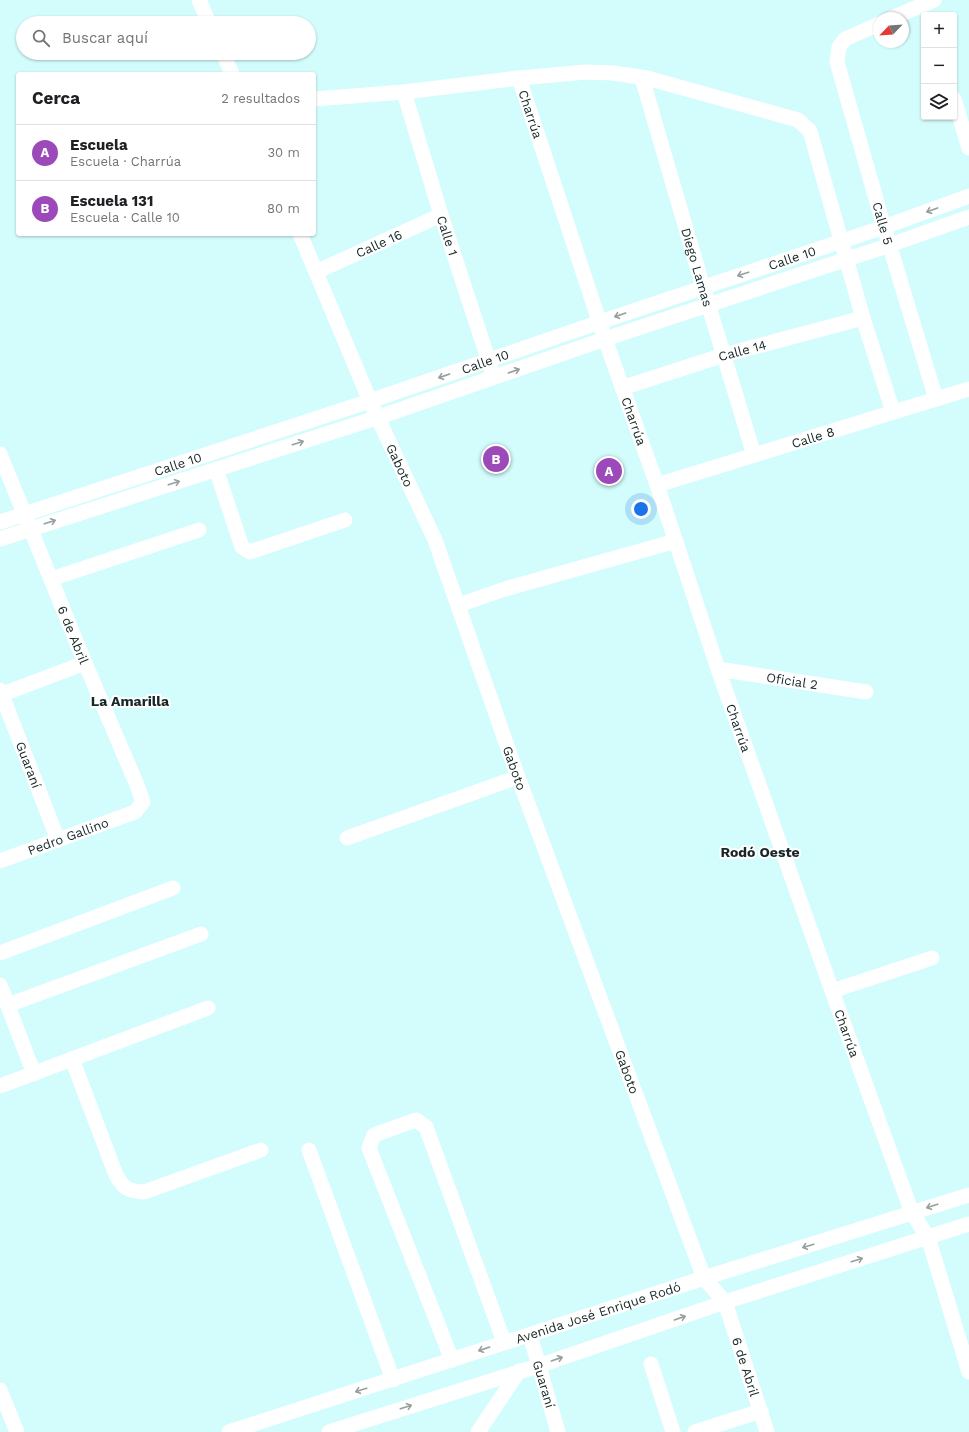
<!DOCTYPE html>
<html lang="es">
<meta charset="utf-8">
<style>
body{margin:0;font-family:"Work Sans",sans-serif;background:#f2f2f2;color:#202124}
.controls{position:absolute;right:12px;top:12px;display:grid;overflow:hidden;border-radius:4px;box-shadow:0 1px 3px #0004}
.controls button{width:36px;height:36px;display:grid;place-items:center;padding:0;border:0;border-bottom:1px solid #e0e0e0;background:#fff;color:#202124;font:20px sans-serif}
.compass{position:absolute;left:873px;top:12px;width:36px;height:36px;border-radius:50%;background:#fff;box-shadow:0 1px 3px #0004;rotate:245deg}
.you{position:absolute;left:641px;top:509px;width:14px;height:14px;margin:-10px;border:3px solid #fff;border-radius:50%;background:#1a73e8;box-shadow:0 0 0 6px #1a73e833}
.badge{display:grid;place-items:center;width:26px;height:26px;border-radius:50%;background:#9c49b9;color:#fff;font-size:13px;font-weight:700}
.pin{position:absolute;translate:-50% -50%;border:2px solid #fff;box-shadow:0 1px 4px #0006}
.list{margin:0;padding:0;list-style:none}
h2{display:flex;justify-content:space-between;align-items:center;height:52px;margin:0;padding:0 16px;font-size:17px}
h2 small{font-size:13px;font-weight:400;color:#757577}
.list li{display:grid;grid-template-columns:26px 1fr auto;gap:12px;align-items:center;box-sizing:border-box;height:56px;padding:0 16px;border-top:1px solid #e0e0e0}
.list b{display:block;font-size:15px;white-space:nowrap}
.list p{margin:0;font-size:13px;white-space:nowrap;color:#757577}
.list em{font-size:13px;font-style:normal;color:#757577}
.icon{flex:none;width:22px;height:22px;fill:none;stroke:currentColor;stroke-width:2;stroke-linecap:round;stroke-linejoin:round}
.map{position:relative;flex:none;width:969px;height:1432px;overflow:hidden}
.search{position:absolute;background:#fff;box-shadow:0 1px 3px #0004;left:16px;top:16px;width:300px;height:44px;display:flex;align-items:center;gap:10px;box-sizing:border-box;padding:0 14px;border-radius:22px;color:#757577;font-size:15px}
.panel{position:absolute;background:#fff;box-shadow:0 1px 3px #0004;left:16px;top:72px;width:300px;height:164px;border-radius:4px}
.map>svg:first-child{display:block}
</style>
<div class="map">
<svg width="969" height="1432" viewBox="0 0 969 1432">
<rect width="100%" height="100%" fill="#d3fcfc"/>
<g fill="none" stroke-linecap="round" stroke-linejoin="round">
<g stroke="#fff" stroke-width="15">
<path d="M199,0L209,23"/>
<path d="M892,18L934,0"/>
<path id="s1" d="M879,24L845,39L839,47L837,62L884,227L936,399"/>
<path d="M223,53L232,74"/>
<path id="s2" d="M519,78L605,339L657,485L718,669L832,991L912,1213L928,1237L969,1372"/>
<path id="s3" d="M642,78L703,287L754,455"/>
<path id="s4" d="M404,92L441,215L492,371"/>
<path d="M314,99L404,92L519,78L586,72L613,73L647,78L798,120L810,131L863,318L893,412"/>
<path d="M954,99L969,148"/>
<path id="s5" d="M300,234L370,401L435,540L518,777L704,1278L725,1302L767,1432"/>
<path id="s6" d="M316,272L441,215"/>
<path id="s7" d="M622,388L724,355L863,318"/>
<path id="s8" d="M0,454L85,663L137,785L143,802L135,812L0,861"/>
<path d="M216,469L242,547L250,552L345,520"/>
<path id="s9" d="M657,485L969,389"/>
<path id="s10" d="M0,522L370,401L600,322L884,227L969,196"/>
<path d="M0,539L379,417L605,339L890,245L969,217"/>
<path d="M51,579L199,530"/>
<path d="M459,605L505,589L676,541"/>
<path id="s11" d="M718,669L866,692"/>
<path id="s12" d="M0,690L58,840"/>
<path d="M0,695L85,663"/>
<path d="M347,838L518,777"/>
<path d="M0,953L173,888"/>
<path d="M0,985L34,1074"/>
<path d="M832,991L932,958"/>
<path d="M8,1005L201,934"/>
<path d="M72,1059L116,1175C124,1189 128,1191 144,1192L261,1150"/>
<path d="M0,1086L208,1008"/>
<path d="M309,1150L393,1380"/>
<path id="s13" d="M530,1335L558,1432"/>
<path d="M452,1360L369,1148L374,1135L416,1120L426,1127L504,1342"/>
<path d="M651,1364L673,1432"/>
<path d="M0,1390L17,1432"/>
<path id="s14" d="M229,1432L704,1278L969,1195"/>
<path d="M329,1432L538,1366L725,1302L969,1224"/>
<path d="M478,1432L519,1371"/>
<path d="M695,1432L761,1411"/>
</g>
</g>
<defs><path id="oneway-shaft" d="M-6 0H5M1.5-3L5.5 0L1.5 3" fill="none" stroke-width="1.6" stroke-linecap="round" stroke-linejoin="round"/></defs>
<g stroke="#979e9e">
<use href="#oneway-shaft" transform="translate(932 210) rotate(160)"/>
<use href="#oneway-shaft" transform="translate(743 274) rotate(162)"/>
<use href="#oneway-shaft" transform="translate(620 315) rotate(161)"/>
<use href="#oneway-shaft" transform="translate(514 371) rotate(-19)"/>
<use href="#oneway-shaft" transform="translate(444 376) rotate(161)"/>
<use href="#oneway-shaft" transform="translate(298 443) rotate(-18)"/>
<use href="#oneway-shaft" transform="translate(174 483) rotate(-18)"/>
<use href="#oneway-shaft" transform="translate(50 522) rotate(-18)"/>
<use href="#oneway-shaft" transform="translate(932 1206) rotate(162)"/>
<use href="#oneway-shaft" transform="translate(808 1246) rotate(163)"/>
<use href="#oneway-shaft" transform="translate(857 1260) rotate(-18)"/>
<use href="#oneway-shaft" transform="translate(680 1318) rotate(-19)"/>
<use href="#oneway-shaft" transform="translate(484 1349) rotate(161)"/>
<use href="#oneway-shaft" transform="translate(557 1359) rotate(-19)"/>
<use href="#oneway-shaft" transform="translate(361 1390) rotate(162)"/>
<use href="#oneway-shaft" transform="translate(406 1407) rotate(-18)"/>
</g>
<g text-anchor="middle" stroke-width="4" stroke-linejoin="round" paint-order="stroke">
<g font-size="13" fill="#172727" stroke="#fff">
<text dy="5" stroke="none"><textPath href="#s2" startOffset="38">Charrúa</textPath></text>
<text dy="5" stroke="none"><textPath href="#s1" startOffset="230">Calle 5</textPath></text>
<text dy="5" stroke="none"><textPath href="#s4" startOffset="150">Calle 1</textPath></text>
<text dy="5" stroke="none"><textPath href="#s6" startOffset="69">Calle 16</textPath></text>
<text dy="5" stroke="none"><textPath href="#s10" startOffset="835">Calle 10</textPath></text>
<text dy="5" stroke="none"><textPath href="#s3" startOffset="197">Diego Lamas</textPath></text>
<text dy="5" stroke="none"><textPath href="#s7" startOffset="126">Calle 14</textPath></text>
<text dy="5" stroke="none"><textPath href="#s10" startOffset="511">Calle 10</textPath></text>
<text dy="5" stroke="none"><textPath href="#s2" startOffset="362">Charrúa</textPath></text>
<text dy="5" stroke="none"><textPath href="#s9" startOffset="163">Calle 8</textPath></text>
<text dy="5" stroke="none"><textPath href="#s10" startOffset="187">Calle 10</textPath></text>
<text dy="5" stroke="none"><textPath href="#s5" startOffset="252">Gaboto</textPath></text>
<text dy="5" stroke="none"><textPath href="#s8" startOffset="195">6 de Abril</textPath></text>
<text dy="5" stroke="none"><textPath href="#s11" startOffset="75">Oficial 2</textPath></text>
<text dy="5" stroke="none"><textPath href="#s2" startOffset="686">Charrúa</textPath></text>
<text dy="5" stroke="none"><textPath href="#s12" startOffset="80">Guaraní</textPath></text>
<text dy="5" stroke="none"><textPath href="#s5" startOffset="576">Gaboto</textPath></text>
<text transform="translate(68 836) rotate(-20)" y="5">Pedro Gallino</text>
<text dy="5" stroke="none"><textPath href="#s2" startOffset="1010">Charrúa</textPath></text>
<text dy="5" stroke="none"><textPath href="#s5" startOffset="900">Gaboto</textPath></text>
<text dy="5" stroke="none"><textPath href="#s14" startOffset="388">Avenida José Enrique Rodó</textPath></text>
<text dy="5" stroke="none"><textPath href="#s5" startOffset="1220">6 de Abril</textPath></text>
<text dy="5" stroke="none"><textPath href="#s13" startOffset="51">Guaraní</textPath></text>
</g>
<g font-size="14" font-weight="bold" fill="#172727" stroke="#fff">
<text x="130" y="706">La Amarilla</text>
<text x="760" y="857">Rodó Oeste</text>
</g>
</g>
</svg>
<div class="controls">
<button>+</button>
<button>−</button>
<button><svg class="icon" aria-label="layers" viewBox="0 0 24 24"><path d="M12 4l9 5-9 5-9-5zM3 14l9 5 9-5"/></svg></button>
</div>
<svg class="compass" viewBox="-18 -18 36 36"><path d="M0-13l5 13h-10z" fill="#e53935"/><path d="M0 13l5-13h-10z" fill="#757577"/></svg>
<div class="you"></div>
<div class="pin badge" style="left:609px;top:471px">A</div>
<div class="pin badge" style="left:496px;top:459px">B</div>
<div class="search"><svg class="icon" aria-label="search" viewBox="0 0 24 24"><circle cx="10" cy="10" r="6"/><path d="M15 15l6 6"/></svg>Buscar aquí</div>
<section class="panel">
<h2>Cerca<small>2 resultados</small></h2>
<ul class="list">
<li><span class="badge">A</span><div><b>Escuela</b><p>Escuela · Charrúa</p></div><em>30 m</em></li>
<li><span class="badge">B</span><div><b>Escuela 131</b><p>Escuela · Calle 10</p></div><em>80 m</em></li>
</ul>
</section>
</div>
